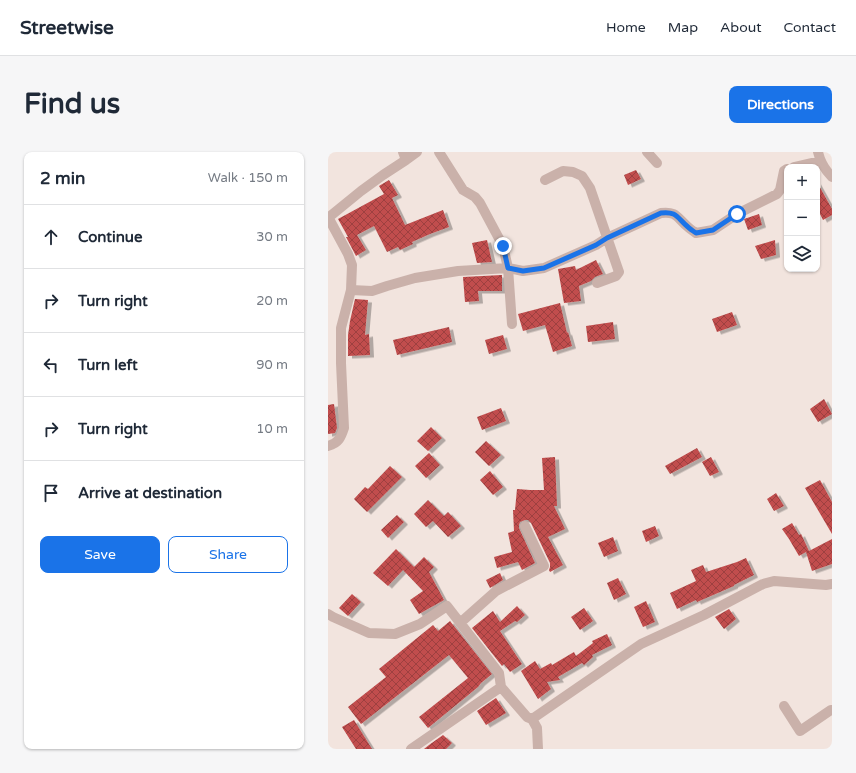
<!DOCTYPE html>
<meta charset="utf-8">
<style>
body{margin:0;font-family:"Varela Round",sans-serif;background:#f6f6f7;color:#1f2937}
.controls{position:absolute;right:12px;top:12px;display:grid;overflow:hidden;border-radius:8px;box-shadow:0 1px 3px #0004}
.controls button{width:36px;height:36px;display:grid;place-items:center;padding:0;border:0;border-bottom:1px solid #e0e1e3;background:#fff;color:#1f2937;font:20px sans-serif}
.stop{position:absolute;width:12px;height:12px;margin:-9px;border:3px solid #1a73e8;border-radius:50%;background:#fff}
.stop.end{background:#1a73e8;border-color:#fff;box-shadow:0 1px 4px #0008}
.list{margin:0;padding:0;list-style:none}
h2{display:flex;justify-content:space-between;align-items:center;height:52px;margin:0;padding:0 16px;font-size:17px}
h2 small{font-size:13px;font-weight:400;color:#747a83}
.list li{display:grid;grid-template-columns:26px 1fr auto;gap:12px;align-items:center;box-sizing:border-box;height:64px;padding:0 16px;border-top:1px solid #e0e1e3}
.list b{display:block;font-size:15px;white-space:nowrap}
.list em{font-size:13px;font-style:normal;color:#747a83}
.actions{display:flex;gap:8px;padding:12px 16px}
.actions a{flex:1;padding:9px 0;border:1px solid #1a73e8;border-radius:8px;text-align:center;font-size:14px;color:#1a73e8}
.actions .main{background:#1a73e8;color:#fff}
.icon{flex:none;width:22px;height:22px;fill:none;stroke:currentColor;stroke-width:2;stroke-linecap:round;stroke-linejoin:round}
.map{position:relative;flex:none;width:504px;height:597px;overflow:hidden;border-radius:8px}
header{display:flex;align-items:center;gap:24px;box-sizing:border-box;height:56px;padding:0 20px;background:#fff;border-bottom:1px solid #e0e1e3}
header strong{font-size:19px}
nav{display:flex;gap:22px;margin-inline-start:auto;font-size:14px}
.intro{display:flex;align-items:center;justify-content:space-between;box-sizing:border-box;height:96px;padding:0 24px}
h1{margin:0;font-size:28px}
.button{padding:10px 18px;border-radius:8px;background:#1a73e8;color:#fff;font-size:14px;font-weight:700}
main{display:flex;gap:24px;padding:0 24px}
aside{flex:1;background:#fff;border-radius:8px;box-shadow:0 1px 3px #0004}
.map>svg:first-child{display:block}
</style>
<header>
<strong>Streetwise</strong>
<nav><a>Home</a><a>Map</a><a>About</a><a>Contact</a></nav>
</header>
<div class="intro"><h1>Find us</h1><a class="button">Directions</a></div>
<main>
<aside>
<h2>2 min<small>Walk · 150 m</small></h2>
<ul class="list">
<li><svg class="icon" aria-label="ahead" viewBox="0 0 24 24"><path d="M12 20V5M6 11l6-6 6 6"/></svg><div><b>Continue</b></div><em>30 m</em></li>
<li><svg class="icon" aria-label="right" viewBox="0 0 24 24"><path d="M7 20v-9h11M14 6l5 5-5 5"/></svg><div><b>Turn right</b></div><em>20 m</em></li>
<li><svg class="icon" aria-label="left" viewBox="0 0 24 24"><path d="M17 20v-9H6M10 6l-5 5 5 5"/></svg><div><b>Turn left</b></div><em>90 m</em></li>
<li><svg class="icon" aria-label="right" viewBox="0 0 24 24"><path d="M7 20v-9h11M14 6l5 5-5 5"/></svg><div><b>Turn right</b></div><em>10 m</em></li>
<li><svg class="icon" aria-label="arrive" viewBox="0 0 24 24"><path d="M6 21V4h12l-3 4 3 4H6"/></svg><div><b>Arrive at destination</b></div></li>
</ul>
<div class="actions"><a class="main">Save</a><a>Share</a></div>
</aside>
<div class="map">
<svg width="504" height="597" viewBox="0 0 504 597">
<defs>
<pattern id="building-cross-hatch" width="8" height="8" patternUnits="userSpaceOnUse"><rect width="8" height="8" fill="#c14d4d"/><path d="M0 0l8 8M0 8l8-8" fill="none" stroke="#9e4040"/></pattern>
<filter id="shadow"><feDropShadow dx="4" dy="2.5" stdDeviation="0" flood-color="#0004"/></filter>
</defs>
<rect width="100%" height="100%" fill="#f2e4de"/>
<path fill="url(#building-cross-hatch)" filter="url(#shadow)" d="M308,18L313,27L300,33L296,23Z
M61,28L70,43L64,46L77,73L115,58L121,75L102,82L84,90L85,92L72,98L70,95L59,100L46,74L29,83L38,98L28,104L18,85H20L10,67L56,42L51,34Z
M489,30L504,57V63L495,68L489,56Z
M431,62L434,73L420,78L416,67Z
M159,88L164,110L149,111L144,91Z
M447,88L448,103L433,107L427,94Z
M268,108L275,122L267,125L263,129L251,134L253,149L236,151L230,117L247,114L248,118Z
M174,123V139H150L151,149L137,150L135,125Z
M27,147L40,148L37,183L41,182L42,203L20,204V183L22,169Z
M232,151L239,181L240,180L244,194L225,200L217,173L195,179L190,162Z
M404,160L409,173L389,180L384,167Z
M285,170L287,187L260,190L258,174Z
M121,175L124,190L69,203L65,188Z
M175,183L179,197L161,202L157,188Z
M496,247L504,262L490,270L482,257Z
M6,252L9,276L7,281L0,282V253Z
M173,256L178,269L154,278L149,265Z
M103,275L114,286L100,299L89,289Z
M158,289L173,303L161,314L147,300Z
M369,296L374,305L342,322L337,314Z
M101,301L112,313L98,326L87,314Z
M227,305L229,354H226L237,377L220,385L235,413L222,420L221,418L222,415V411L203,371L200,368H197L192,370L191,373V376L207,411L194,418L190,410L169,416L166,405L184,400L180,381L186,379L185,358H187L189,337L202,338H216L214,306Z
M383,305L391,320L382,324L374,310Z
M62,314L74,325L39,360L26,347L37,335L40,337Z
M162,319L175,335L165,343L152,328Z
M492,328L504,350V382L477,336Z
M448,341L456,354L446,359L439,347Z
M100,348L116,364L120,360L133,374L120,385L105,369L98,375L86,362Z
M69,363L76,370L60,386L53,378Z
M464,371L471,383L473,382L481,399L504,387V412L484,419L478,400L471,404L461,387L454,377Z
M327,374L331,384L318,390L314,379Z
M285,385L290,399L276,405L270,391Z
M68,397L86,415L96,405L106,415L101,420L116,448L91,462L82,448L95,439L75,418L60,434L45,421Z
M418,406L426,423L406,433V434L369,450L368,448L349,457L342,441L368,429L363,418L375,413L378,420L409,410Z
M172,421L175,428L162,436L158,428Z
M290,426L298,442L286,448L279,431Z
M24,442L33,450L20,464L11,456Z
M318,449L327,470L315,475L306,455Z
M189,454L197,463L189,470L187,469L172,479L194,512L182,520L176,512L174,514L144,476L165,459L172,470Z
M256,456L265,469L252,478L243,465Z
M401,457L408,467L396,477L387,465Z
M122,469L164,522L153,531L150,535L100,576L91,565L140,526L121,503L33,572L20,555L58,525L51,517L105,473L110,479Z
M279,482L284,493L264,503L265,505L256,513L254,511L230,525L232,528L219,530L223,537L210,547L193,519L207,509L212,517L223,511L224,513L246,500L248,504L265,491L264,489Z
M168,546L178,561L158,573L149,559Z
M26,568L44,597H28L14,575Z
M115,583L124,591L118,597H96L101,593Z"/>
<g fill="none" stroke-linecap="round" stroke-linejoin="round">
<path stroke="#cab1aa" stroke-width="10" d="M75,0L78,8L89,0
M111,0L135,38L147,45L152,51L175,94L180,116L195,119L216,116L268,93L279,86L333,61C349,59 349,66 360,75C362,77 365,79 368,81L385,78L409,62L449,42L452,38L456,19L459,17
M319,0L329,11
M490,0C492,9 497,18 504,25
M466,15L492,9
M217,28L235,19L245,20L254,24L262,36L291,120L288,124L269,131
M0,66L33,39L55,23L78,8
M23,138L44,139L59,134L87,126L130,119L180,116L184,172
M0,294C11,291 13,285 16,276L13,211V176L23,138L24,113L20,102L0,65
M0,462L5,465L41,481L67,482L92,472L119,454L171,521L173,535
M132,471L168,439L216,414L197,374
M456,554L472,579L503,558
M204,567L209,576L210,597
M83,597L173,535L199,565L204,567L313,492L376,463L435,432L446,429L498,433L504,432"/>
</g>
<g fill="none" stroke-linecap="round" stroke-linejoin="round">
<path stroke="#1a73e8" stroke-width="5" d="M175,94L180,116L195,119L216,116L268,93L279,86L333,61C349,59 349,66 360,75C362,77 365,79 368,81L385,78L409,62"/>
</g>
</svg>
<div class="controls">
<button>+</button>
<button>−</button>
<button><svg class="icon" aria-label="layers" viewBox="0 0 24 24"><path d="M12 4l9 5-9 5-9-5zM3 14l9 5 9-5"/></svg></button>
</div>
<div class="stop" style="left:409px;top:62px"></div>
<div class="stop end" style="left:175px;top:94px"></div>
</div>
</main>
